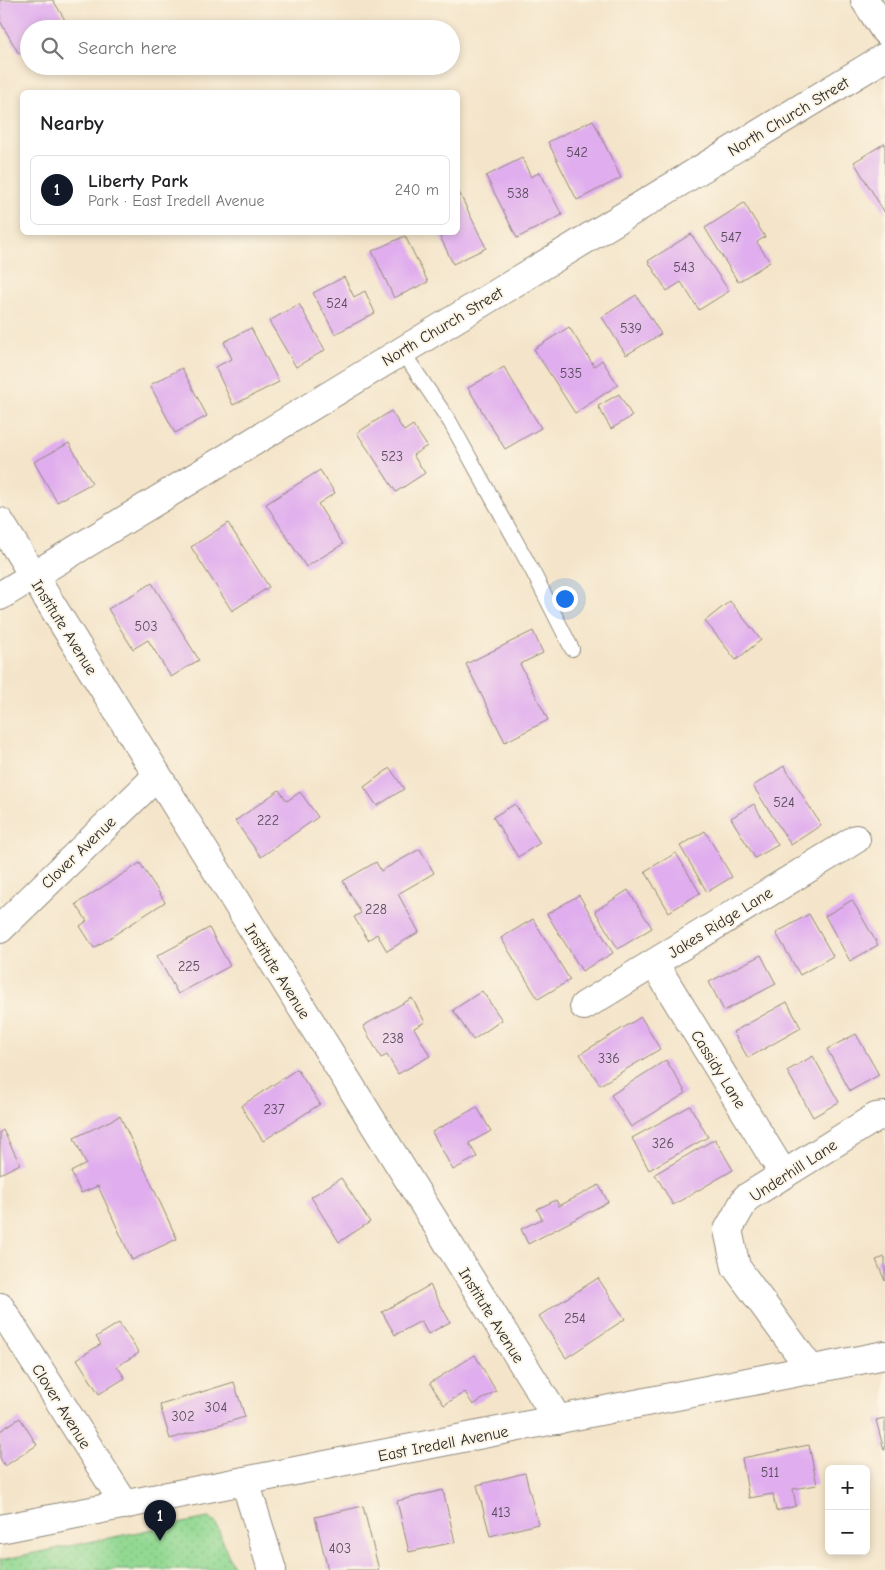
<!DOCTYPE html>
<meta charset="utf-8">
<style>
body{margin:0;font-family:"Comic Neue",sans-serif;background:#f2f2f2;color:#202124}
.controls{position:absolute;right:15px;bottom:15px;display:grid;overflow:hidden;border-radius:8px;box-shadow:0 2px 8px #0003}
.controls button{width:45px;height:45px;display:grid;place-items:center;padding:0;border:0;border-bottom:1px solid #e0e0e0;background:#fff;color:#202124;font:25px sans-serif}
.you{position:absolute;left:564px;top:598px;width:18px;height:18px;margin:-12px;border:4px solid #fff;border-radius:50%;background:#1a73e8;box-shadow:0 0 0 8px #1a73e833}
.badge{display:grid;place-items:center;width:32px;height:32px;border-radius:50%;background:#111827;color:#fff;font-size:16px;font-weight:700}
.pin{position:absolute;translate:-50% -41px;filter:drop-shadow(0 1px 2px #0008)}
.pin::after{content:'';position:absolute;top:26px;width:18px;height:15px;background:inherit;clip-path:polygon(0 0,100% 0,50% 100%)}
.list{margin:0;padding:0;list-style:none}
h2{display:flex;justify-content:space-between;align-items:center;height:65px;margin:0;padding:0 20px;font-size:21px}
h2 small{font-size:16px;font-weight:400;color:#757577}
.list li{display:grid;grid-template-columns:32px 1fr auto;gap:15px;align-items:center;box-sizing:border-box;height:70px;margin:0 10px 10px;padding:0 10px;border:1px solid #e0e0e0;border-radius:8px}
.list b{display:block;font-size:19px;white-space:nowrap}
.list p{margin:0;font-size:16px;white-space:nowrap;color:#757577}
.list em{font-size:16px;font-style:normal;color:#757577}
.icon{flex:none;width:28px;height:28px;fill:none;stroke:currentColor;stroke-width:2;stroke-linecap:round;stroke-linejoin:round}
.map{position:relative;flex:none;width:885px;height:1570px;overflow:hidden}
.search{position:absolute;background:#fff;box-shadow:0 2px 8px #0003;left:20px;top:20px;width:440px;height:55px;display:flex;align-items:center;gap:12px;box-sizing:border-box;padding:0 18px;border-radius:28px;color:#757577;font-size:19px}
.panel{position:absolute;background:#fff;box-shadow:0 2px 8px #0003;left:20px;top:90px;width:440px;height:145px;border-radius:8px}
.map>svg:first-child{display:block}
</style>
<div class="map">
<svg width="885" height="1570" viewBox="0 0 885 1570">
<defs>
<pattern id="park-dots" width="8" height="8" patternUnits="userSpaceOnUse" patternTransform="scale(1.25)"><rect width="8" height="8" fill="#92d892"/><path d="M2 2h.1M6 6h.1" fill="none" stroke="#7eba7e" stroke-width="1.8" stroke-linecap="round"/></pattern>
</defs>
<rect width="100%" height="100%" fill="#fcf5e5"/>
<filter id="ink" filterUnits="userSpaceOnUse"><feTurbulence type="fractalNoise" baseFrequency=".02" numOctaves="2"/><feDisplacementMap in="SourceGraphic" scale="10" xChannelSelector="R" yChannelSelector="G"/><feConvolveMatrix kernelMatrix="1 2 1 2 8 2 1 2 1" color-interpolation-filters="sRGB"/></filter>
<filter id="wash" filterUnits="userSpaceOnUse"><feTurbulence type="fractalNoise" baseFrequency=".0096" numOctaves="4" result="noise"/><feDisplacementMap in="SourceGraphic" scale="20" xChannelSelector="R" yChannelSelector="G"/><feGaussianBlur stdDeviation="1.12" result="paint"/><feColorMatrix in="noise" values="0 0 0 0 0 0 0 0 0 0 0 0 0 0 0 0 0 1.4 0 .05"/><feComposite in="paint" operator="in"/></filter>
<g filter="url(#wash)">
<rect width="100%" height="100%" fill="#f4e5ca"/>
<path fill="url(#park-dots)" stroke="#5e825e" d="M208,1518L215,1521L234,1570H0V1560Z"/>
<g id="blocks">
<path fill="#e0adee" d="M0,0H53L68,25L62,29H29V48L19,54L0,21Z
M593,120L621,178L577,200L548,142Z
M885,143V213L854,162Z
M522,158L531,177L540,172L562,215L517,238L486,176Z
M458,190L486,248L453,264L438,232H458Z
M744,203L765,237L757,242L770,262L738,282L705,228Z
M691,234L729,291L699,310L681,282L667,291L648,261Z
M405,236L428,282L394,298L372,251Z
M344,277L354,297L365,291L375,313L335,334L313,293Z
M636,295L661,334L626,355L602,317Z
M299,304L325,350L296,367L269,321Z
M569,327L594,366L602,360L618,385L575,413L534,349Z
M251,328L279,382L233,405L215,367L232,359L224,342Z
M504,367L541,428L505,449L468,388Z
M182,368L207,416L175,433L150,385Z
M619,394L632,416L611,429L598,406Z
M391,411L404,431L413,425L427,446L413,455L425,473L396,492L357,433Z
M69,443L92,483L57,502L34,462Z
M320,470L335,493L318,504L343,544L306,567L266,504Z
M228,523L269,587L232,611L191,547Z
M152,583L199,660L171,677L148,640L133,649L108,609Z
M730,601L761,640L736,660L705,621Z
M533,631L543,653L520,664L548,720L505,742L466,664Z
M784,766L821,825L791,845L753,786Z
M390,768L404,789L377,806L364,787Z
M279,790L287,801L300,792L318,817L261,857L235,821Z
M515,804L540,843L518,857L493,817Z
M754,804L778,845L755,858L731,818Z
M705,831L732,877L707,892L680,846Z
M420,849L434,873L398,894L419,932L387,951L377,934L368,940L354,917L361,913L343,881L376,862L381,871Z
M676,853L700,893L669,912L645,871Z
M140,863L165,902L94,948L80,926L87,921L76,904Z
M628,890L652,928L618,949L595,911Z
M579,895L613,953L582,971L547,914Z
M852,900L878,945L850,961L825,916Z
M809,914L833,956L800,975L776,933Z
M533,919L570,980L538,999L501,938Z
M209,928L230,966L178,994L157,956Z
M761,955L776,984L724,1011L709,982Z
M482,991L502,1020L473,1040L453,1010Z
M412,998L425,1022L414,1028L430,1056L398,1074L387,1055L381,1058L363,1026Z
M787,1002L801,1028L748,1058L733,1032Z
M641,1017L660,1049L600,1085L580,1054Z
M856,1034L879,1075L850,1091L827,1049Z
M813,1056L839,1102L813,1117L787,1071Z
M666,1060L686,1093L631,1127L611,1095Z
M297,1069L320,1104L263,1141L241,1106Z
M690,1106L708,1137L649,1170L632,1138Z
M477,1107L491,1131L469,1143L477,1157L453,1170L432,1132Z
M120,1116L177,1239L132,1260L98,1186L81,1193L71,1172L86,1164L74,1138Z
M3,1130L20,1164L0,1174V1132Z
M715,1139L733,1170L673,1205L655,1174Z
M341,1178L370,1222L339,1242L311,1197Z
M599,1185L608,1202L528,1244L521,1229L542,1219L537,1209L556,1200L559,1206Z
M885,1257V1281L876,1260Z
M598,1278L625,1319L566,1358L539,1316Z
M430,1285L450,1322L428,1334L421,1321L395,1335L382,1312Z
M119,1323L139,1353L117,1366L125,1378L99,1394L77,1359L101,1344L96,1337Z
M475,1355L496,1391L473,1405L465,1392L444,1405L430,1383Z
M234,1382L245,1417L170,1439L160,1405Z
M20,1418L37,1445L5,1466L0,1458V1431Z
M885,1418V1450H884L876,1420Z
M809,1445L817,1485L793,1489L796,1506L776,1511L773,1494L749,1498L742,1458Z
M525,1473L538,1524L490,1536L477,1485Z
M443,1490L455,1542L409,1552L397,1501Z
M363,1506L379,1570H328L315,1517Z"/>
</g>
</g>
<g filter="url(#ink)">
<use href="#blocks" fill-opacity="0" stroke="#90887a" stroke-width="1"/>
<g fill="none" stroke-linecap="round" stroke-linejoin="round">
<g stroke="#90887a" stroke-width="16">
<path id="lane" d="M402,351L450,422L533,572L572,649"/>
</g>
<g stroke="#90887a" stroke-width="30">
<path id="street" d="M0,522L558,1420
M0,596L885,57
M0,929L157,776
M654,963L784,1175
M584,1006L856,839
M0,1307L125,1505
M812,1371L736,1267L728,1230L746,1198L876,1117L885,1116
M245,1481L272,1570"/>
</g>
<g stroke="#90887a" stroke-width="30">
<path id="secondary" d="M865,0L885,31"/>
</g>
<g stroke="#90887a" stroke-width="30">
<path id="primary" d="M0,1529L885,1355"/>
</g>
<use href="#lane" stroke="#fff" stroke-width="14"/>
<use href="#street" stroke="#fff" stroke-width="28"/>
<use href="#secondary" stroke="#fff" stroke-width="28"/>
<use href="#primary" stroke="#fff" stroke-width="28"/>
</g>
</g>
<g text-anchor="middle" stroke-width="4" stroke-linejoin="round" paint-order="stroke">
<g font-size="14" fill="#584c5c">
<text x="577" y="157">542</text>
<text x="518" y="198">538</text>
<text x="731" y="242">547</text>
<text x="684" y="272">543</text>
<text x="337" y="308">524</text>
<text x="631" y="333">539</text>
<text x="571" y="378">535</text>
<text x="392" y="461">523</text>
<text x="146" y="631">503</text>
<text x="784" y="807">524</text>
<text x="268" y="825">222</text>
<text x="376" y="914">228</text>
<text x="189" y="971">225</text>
<text x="393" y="1043">238</text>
<text x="609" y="1063">336</text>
<text x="274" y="1114">237</text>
<text x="663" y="1148">326</text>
<text x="575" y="1323">254</text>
<text x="216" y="1412">304</text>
<text x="183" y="1421">302</text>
<text x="770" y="1477">511</text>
<text x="501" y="1517">413</text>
<text x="340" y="1553">403</text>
</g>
<g font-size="16" fill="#2b2b2b" stroke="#fcf5e5">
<text transform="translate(788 116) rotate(-31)" y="6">North Church Street</text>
<text transform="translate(442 326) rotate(-31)" y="6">North Church Street</text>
<text transform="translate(65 627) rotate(58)" y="6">Institute Avenue</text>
<text transform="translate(78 852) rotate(-44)" y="6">Clover Avenue</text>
<text transform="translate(720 922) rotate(-32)" y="6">Jakes Ridge Lane</text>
<text transform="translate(278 971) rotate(58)" y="6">Institute Avenue</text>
<text transform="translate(719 1069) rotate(58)" y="6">Cassidy Lane</text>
<text transform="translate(793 1170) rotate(-33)" y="6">Underhill Lane</text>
<text transform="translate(492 1315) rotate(58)" y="6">Institute Avenue</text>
<text transform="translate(62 1406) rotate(58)" y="6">Clover Avenue</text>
<text transform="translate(443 1443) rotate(-11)" y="6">East Iredell Avenue</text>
</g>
</g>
</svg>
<div class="controls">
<button>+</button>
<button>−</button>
</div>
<div class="you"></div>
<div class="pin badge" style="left:160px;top:1541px">1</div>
<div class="search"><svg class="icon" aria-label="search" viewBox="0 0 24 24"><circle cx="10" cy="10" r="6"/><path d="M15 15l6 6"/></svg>Search here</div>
<section class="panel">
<h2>Nearby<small></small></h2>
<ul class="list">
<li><span class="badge">1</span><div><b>Liberty Park</b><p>Park · East Iredell Avenue</p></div><em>240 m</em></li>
</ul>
</section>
</div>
